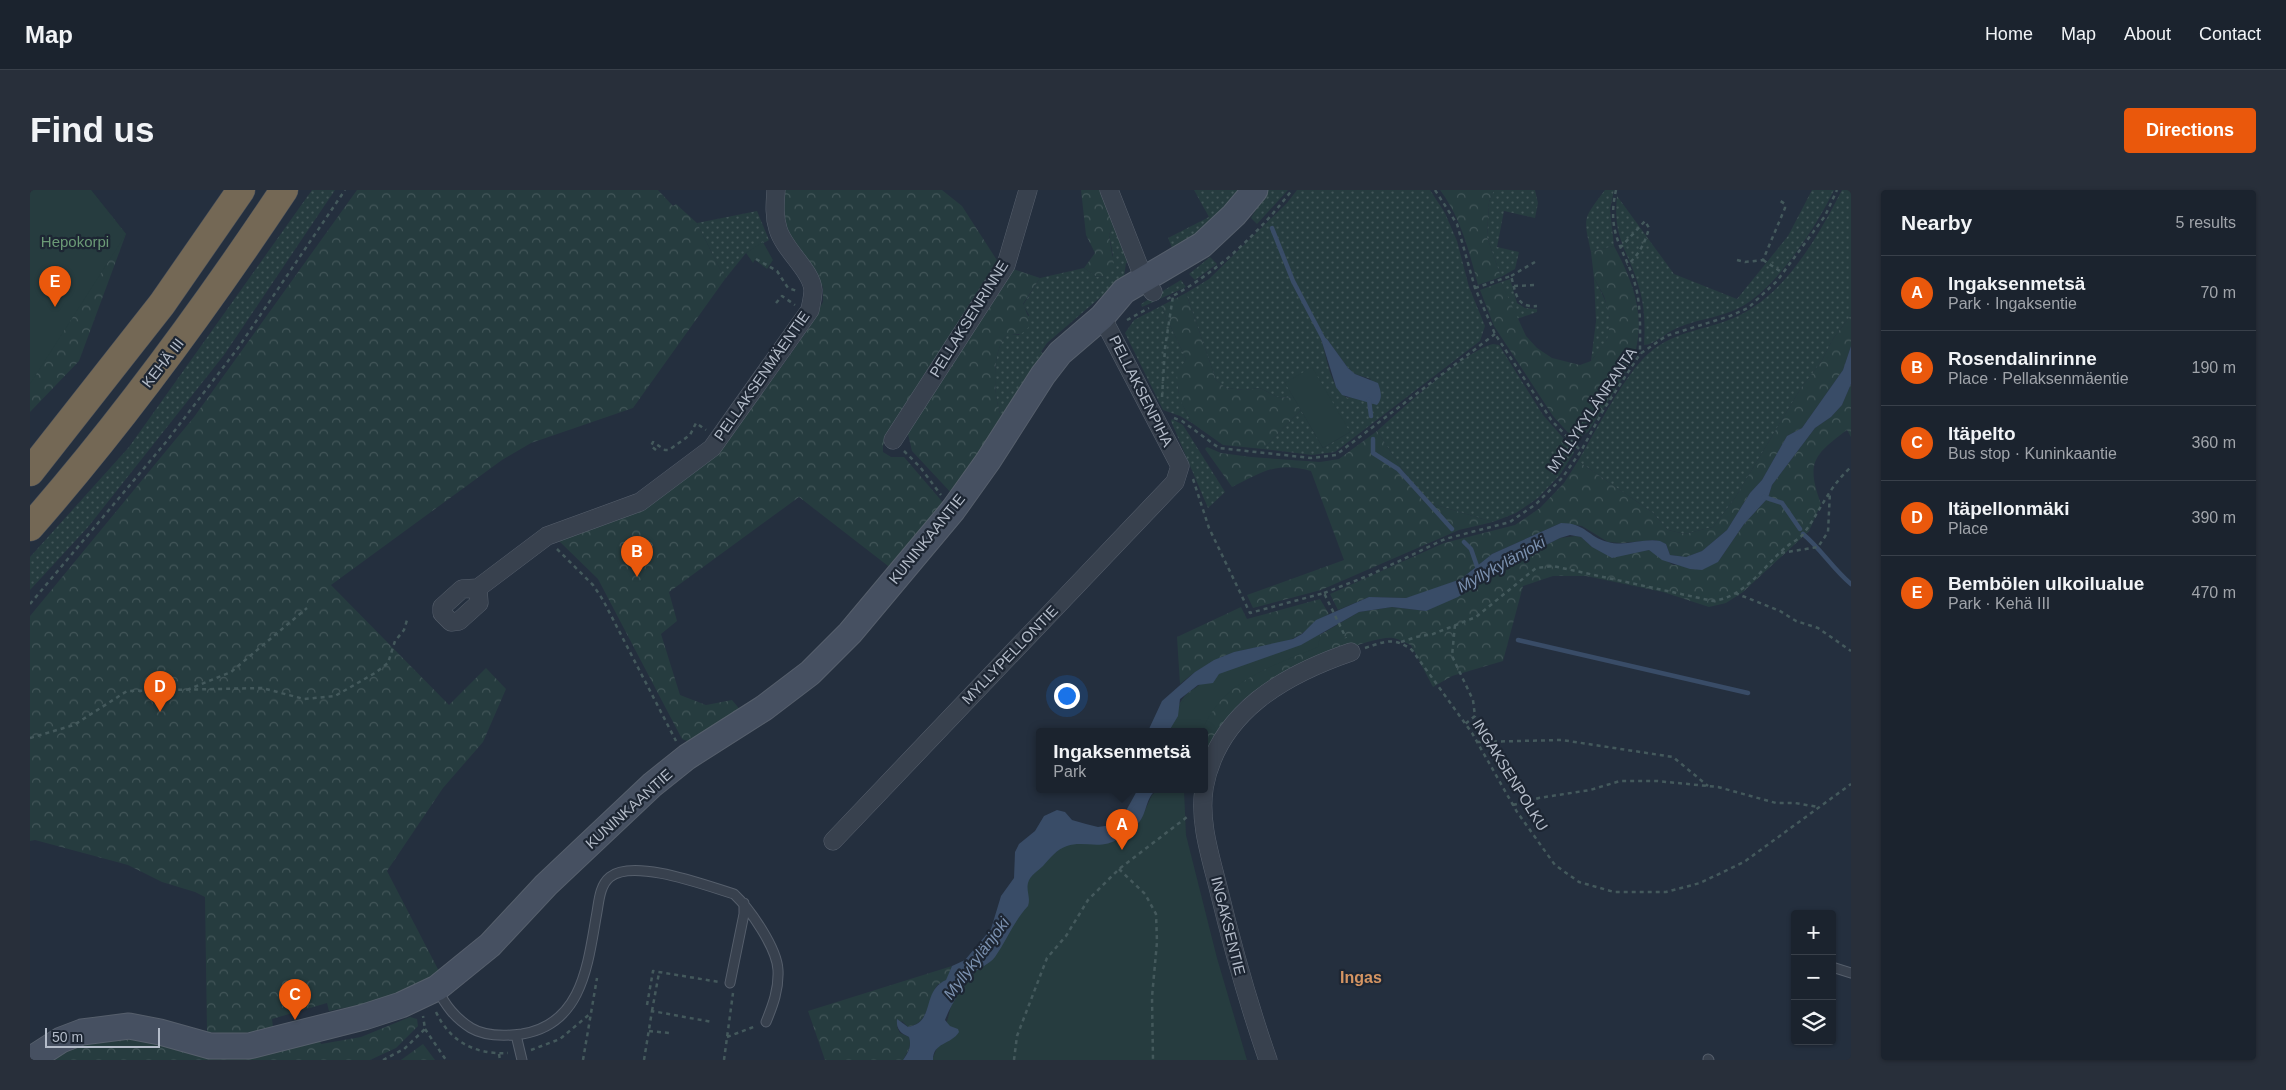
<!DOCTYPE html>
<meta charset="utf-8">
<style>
body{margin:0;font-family:Arial,sans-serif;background:#282f3a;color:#f1f3f6}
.controls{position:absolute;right:15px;bottom:15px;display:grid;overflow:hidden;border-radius:5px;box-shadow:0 1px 4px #0004}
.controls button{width:45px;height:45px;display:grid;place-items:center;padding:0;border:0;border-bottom:1px solid #39404a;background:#1b232e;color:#f1f3f6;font:25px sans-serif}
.scale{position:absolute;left:15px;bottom:12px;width:115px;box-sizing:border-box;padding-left:5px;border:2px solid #b4bcc9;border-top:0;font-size:14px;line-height:18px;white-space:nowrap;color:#b4bcc9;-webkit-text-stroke:4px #1d2633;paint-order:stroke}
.you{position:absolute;left:1036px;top:505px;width:18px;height:18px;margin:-12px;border:4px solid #fff;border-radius:50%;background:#1a73e8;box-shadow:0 0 0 8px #1a73e833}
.badge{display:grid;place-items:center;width:32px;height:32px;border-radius:50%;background:#ea580c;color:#fff;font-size:16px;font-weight:700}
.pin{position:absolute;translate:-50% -41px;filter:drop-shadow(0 1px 2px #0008)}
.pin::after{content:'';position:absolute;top:26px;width:18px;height:15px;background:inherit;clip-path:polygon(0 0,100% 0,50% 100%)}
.popup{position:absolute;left:1006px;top:538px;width:172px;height:65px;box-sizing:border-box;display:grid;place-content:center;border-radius:5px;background:#1b232e;filter:drop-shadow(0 1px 4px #0005);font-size:16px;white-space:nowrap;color:#a0a4aa}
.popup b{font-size:19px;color:#f1f3f6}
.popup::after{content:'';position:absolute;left:50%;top:100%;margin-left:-10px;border:10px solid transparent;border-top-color:#1b232e}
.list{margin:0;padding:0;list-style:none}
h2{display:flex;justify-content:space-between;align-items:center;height:65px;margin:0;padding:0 20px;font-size:21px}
h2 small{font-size:16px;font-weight:400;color:#a0a4aa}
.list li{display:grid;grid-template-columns:32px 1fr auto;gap:15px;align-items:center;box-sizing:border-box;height:75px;padding:0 20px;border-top:1px solid #39404a}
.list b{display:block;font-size:19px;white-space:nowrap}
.list p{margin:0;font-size:16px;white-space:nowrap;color:#a0a4aa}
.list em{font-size:16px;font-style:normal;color:#a0a4aa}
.icon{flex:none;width:28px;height:28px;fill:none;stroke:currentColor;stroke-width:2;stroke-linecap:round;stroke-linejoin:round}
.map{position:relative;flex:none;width:1821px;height:870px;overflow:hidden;border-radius:5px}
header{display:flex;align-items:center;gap:30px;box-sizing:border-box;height:70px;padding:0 25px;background:#1b232e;border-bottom:1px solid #39404a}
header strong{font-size:24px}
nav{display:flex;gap:28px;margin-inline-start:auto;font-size:18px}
.intro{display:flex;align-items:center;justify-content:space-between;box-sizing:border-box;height:120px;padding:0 30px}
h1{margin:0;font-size:35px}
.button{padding:12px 22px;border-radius:5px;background:#ea580c;color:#fff;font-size:18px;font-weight:700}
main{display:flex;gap:30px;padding:0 30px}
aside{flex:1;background:#1b232e;border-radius:5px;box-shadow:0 1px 4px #0004}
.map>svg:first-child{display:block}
</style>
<header>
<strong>Map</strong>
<nav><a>Home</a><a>Map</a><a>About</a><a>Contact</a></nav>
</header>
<div class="intro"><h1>Find us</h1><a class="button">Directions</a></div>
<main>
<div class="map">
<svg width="1821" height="870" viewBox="0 0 1821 870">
<defs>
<pattern id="grass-dots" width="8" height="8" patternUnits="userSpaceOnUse" patternTransform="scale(1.25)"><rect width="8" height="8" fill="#263c3f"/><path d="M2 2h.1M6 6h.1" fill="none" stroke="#435659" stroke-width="1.8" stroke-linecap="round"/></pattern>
<pattern id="forest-crowns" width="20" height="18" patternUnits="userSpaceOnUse" patternTransform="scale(1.25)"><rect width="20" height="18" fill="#263c3f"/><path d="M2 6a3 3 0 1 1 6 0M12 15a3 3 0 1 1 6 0" fill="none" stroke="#435659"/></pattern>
</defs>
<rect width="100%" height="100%" fill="#242f3e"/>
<path fill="url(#grass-dots)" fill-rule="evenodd" d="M282,0H305L194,165L58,337L0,400V367L99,257Z
M1164,0H1217L1145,65L1138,48L1179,27Z
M1238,0H1258L1227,34L1221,28Z
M1267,0H1400L1415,23L1427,51L1439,97L1455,136L1450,151L1305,262L1282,265L1233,259L1271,220L1293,258L1320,242L1255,192L1264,208L1247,207L1230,198L1214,200L1196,198L1186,190L1156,103L1179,89L1257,13ZM1291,149H1297L1318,178L1325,184L1341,189L1318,208C1300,199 1297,167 1291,149Z
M1464,0H1505L1508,13L1505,28L1474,21L1467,57L1489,62L1485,79L1471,87L1457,47L1459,12Z
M1575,0H1584L1580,20L1584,56L1561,62C1553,27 1553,29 1575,0Z
M1782,0H1804C1787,36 1745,100 1709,118C1690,128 1667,129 1647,138C1637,142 1624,155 1614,155C1615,137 1615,119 1610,101C1600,62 1582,51 1587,6L1644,84L1707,109L1758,46Z
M1812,0H1821V125L1803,149L1791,172L1771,198L1705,308L1683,337L1655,344L1638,340L1622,322L1548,271C1566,241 1594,185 1619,163C1642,143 1668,141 1696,131C1752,111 1786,50 1812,0Z
M727,21L739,50L716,63L695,89L667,33Z
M1087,33L1100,71L1096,73L1094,87L1017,153L1011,162L1014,164L974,233C963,214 960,161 977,145H989L999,125L993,115L1010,88L1054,78L1067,87L1075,86L1083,65L1079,45L1083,35Z
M1180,67L1187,74L1165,90L1159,84Z
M1564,88C1573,105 1586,128 1578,148C1574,156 1566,164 1561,171L1566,131Z
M1480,89L1487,113L1495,118L1507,119V122L1487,129L1471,92Z
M1151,90L1156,97L1112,117L1111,114Z
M1131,116L1156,169C1141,196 1149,208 1162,233L1150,226L1133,220L1095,143L1104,130Z
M1463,154L1469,155L1513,225L1543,259L1544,263L1529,286L1508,308L1486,323L1463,332L1393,311L1347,241C1371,220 1436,160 1463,154Z
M1142,229L1153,235L1195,302L1178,318L1141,231Z"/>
<path fill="url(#forest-crowns)" d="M0,0H61L96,44L49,171L0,222Z
M327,0H628L643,16L646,14L667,33L695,89L603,218L501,253L472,270L301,395L419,515L456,478L476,499L453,552L413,598L357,681L412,787L339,813L299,821L297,813L242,829L243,837C221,845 200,844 177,842L175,707L165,702L132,692L98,675L5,650L0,651V426L164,227Z
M754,0H912L932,16L970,75L853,255V262L861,267H874L916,316L862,379L769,307L639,402L647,431L631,444L650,505L676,515L702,510L712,522L662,553L652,549L568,389L528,350L690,262L770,151L793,112V97L757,46L751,23Z
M1051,0H1074L1087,33L1083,35L1079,45L1084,76L1075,86L1067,87L1054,78L1065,63L1056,45Z
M1410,0H1464L1459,12L1457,47L1471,87L1448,95C1439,61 1431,28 1410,0Z
M1584,56C1601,88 1615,121 1606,159C1602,178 1570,223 1558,242L1550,247H1542L1523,226L1464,136L1450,100L1471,92L1496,146L1507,158L1522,168L1550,175L1561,171L1577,150L1579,142L1580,128L1574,106L1564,88L1561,62Z
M980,78L1010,88L993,114L1001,133C995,144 990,145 977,145C960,161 963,214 974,233L925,307L882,261L877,240Z
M1156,103L1186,190L1196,198L1214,200L1230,198L1247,207L1264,208L1271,220L1233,259L1193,255L1162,233L1149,208L1147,185L1156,169L1131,116Z
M1821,125V156L1813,180L1772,238L1757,246L1732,290L1720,303L1697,340L1672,361L1656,367L1640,365L1636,354L1625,350L1591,353L1578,352L1552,336L1531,333L1462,364L1431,389L1407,399L1376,408L1339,407L1308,420L1300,404L1414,353L1485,335L1510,318L1534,293L1548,271L1622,322L1638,340L1655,344L1683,337L1705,308L1771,198L1791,172L1803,149Z
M1821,194V247L1817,240C1783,265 1776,273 1791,314L1779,341L1713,402L1696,413L1679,417L1633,402L1556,386H1523L1493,396L1473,471L1422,486L1403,497L1381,455C1376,453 1369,449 1363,448C1340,444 1233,493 1213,510C1195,526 1185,553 1175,575L1174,541H1139C1148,515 1152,497 1183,493L1288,446L1329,422L1362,417L1396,421L1443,398L1498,364L1530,348L1546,346L1551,347L1562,357L1600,363L1619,360L1643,375L1688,372L1714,334L1738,308L1742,295L1785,238L1801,227L1812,215Z
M1347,241L1393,311L1463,332L1429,340L1291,400L1223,418L1217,405L1314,370L1281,281C1246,271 1233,282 1202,297L1175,259L1177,257L1191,263L1221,267L1290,272L1309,269Z
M1290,409L1299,424C1285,431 1277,442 1264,448C1245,457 1223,456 1203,463C1184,469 1165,481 1150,494L1147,447L1211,417L1217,429Z
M922,776C919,781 920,787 916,790C912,794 909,792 906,797C897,812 899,833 878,837L872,831L867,837L870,843L879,847C882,856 877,863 873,870H795L778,821Z
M380,827L387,829L388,836L366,858L340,870H13L53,851L90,845L288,846L291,854L331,847Z
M393,854L405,870H371Z"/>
<path fill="#263c3f" d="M0,0H61L96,44L0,194Z
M733,52L743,70L737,79L725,70L723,73L716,63Z
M1282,177L1320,242L1293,258L1255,193Z
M1291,440L1288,457C1242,476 1192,491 1172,541H1137C1142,528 1149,515 1159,504C1179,481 1259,453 1291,440Z
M1129,599H1154L1156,645L1187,768L1217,870H902L916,835L924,805L966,759L993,694L1031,654L1110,631L1122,605Z"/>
<path fill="#394c67" d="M1293,147L1297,149L1318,178L1325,184L1348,193C1351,201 1353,209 1347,215L1312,205L1306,197L1291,149Z
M1821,156V194L1812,215L1801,227L1785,238L1742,295L1738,308L1714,334L1688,372L1672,380L1660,379L1632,370L1619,360L1582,368L1562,357L1551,347L1540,345L1530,348L1498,364L1428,407L1396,421L1362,417L1329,422L1271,455L1189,484L1183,493L1168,495L1150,509L1148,526L1139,541H1118L1132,511L1165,482L1184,470L1204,462L1263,449L1272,444L1286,430L1339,407L1376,408L1431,389L1462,364L1531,333C1556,333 1558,347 1578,352C1595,357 1613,348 1630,351L1636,354L1640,365L1656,367L1672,361L1697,340L1720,303L1732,290L1757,246L1772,238L1813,180Z
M1108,599H1129C1116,604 1118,620 1110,631C1105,637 1096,643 1089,648C1072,661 1054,650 1037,656C1027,659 1020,668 1013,676C1008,681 1000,685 998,693C996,701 1001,708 998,716C984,731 977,750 965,767C959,775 949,777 943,784C932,796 921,815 915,830L920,836L928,839L929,842C921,855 903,852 903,870H873C878,863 882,856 879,847C870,843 866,839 867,829L878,837C906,832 891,801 916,790L922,776L935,770L961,739L971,706L984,688L985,662L989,654L1005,641L1014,626L1027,620L1035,622L1042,630L1056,634L1068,637L1082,635L1092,628Z"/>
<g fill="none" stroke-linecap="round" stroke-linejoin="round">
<path stroke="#394c67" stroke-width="4.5" d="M1242,38L1263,91L1295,152
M1339,210L1341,226
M1343,249V263L1368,279L1422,339
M1734,307L1752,313L1770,339
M1773,344C1791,359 1803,379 1821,394
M1434,352L1441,359L1449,382
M1488,450L1718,503"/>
<g stroke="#565f6c" stroke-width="11">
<path id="lane" d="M1802,777L1821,783
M700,793L714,724V713
M407,799C416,816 425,828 441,838C456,847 476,846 492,844C554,834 558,771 567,722C569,710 570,695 580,687C604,668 677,696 704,704C720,719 747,758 748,780C749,799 743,815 736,832
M486,845L492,870
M1678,869L1679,870"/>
</g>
<g stroke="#565f6c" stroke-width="19">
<path id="street" d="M1079,0L1114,89L1123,102
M863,250L976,75L998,0
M448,398L449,413L429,431L421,432L412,423V417L432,399L448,398L517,346L610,312L682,258L780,120C781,114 783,107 783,100C782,81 754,60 748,39C744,26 745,14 746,0
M1174,598C1188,522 1254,485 1321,462
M1174,599C1169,631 1180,665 1188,697C1202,755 1218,813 1238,870
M803,651L1145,292L1150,276L1072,127"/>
</g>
<g stroke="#565f6c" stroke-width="27">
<path id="secondary" d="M0,870L31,850L52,842L99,836L130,842L180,856H219L334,827L371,815L407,798L460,755L516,695L622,595L657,567L734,518L780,483L820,443L923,320L958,271L1013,185L1030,163L1072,127L1094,101L1172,55L1204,25L1225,0"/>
</g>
<g stroke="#434c59" stroke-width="29">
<path id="highway" d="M0,282L132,114L211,0
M0,337C93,231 176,117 254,0"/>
</g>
<path stroke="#44595c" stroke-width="2.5" stroke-dasharray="4 4" stroke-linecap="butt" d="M1405,0L1427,34L1445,98L1465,144L1522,231L1551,261
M1586,0C1575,49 1598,60 1607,102C1611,122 1610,143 1610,164
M1590,58L1615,31L1619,38C1615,53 1609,65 1597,75
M726,69L747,81L758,98L767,101
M1707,70L1715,72L1733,70L1755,18V14L1749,10
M1733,70L1753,83
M1481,86L1505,72
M1484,96L1506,95
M1445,98L1481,86C1486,103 1486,118 1507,116
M1137,109C1186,84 1229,43 1262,0
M746,113L752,106L765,115
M1097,130L1119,118
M1132,207L1135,158L1143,106
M1144,228L1152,231L1189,258L1281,268L1306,265L1465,144
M626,260L621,256L623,252L635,260H639L660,245L666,233L676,240
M874,261L890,277L911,305
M1163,289L1179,338L1220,423L1294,403L1316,448
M527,359L563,395L573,410L646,551
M1751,363L1788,357L1798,342L1800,302
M1294,403L1340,385L1415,349L1480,332L1506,314L1532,288L1551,261L1574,219L1610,164L1636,146L1700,126L1718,118L1747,91L1795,26L1807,0
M1705,403L1750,421L1766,431L1788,438L1821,461
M0,414L136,252L208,158L315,0
M1425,435L1422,466L1443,510L1445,526L1435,534
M1371,452L1386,447L1403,444L1446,427L1506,378L1523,376L1683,411C1715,407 1734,376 1756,357C1762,352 1770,349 1774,343C1791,320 1798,298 1821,277
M1335,458C1356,451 1364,447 1382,460L1442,543L1487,622L1525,675L1549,692L1584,702H1636L1670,693L1714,672L1821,594
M157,500L201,482L277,418
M0,548L44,535L97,501L232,498L274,509L305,506L345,483L358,473L365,451L374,440L377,430
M1447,552L1532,550L1643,567L1678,596
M1483,615L1509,608L1560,600L1590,591H1627L1688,597L1746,613H1765L1788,617
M1089,679L1115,704L1126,724L1127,752L1122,807L1123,870
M617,815L623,781L689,792
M622,821L629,783
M406,822C420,852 446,865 478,863
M395,839L416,870
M619,841L639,843
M697,847L726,836
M501,860L530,849L561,823
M469,864L470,870
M353,870L374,859L395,839L393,826
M553,870L567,788
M614,870L622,821L682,832
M694,870L703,803
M984,870L987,846L1017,768L1036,746L1058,710L1089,679L1157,627"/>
<use href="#lane" stroke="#38414e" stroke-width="9"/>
<use href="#street" stroke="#38414e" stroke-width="18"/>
<use href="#secondary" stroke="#465061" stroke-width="25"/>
<use href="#highway" stroke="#746855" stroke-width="28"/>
</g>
<g text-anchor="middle" stroke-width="4.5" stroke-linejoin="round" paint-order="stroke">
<g font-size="15" fill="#6b9a76" stroke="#1d2633">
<text x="45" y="57">Hepokorpi</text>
</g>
<g font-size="15" fill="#b4bcc9" stroke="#1d2633">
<text transform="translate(939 129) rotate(-58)" y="5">PELLAKSENRINNE</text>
<text transform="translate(133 173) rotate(-52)" y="5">KEHÄ III</text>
<text transform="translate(732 186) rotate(-55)" y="5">PELLAKSENMÄENTIE</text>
<text transform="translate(1111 201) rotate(63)" y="5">PELLAKSENPIHA</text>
<text transform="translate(1562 220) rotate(-56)" y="5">MYLLYKYLÄNRANTA</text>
<text transform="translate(897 349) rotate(-51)" y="5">KUNINKAANTIE</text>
<text transform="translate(980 465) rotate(-46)" y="5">MYLLYPELLONTIE</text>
<text transform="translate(1480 585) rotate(58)" y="5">INGAKSENPOLKU</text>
<text transform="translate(599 619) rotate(-42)" y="5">KUNINKAANTIE</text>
<text transform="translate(1198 736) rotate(76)" y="5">INGAKSENTIE</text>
</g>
<g font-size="16" font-style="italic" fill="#7c92b1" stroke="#1d2633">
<text transform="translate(1471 374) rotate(-29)" y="6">Myllykylänjoki</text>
<text transform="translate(946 768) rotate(-53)" y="6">Myllykylänjoki</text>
</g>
<g font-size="16" font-weight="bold" fill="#d59563" stroke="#1d2633">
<text x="1331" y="793">Ingas</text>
</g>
</g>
</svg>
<div class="controls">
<button>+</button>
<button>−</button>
<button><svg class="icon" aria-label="layers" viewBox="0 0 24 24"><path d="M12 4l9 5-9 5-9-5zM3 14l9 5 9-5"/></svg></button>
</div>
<div class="scale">50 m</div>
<div class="you"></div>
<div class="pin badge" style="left:1092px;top:660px">A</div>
<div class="popup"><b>Ingaksenmetsä</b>Park</div>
<div class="pin badge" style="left:607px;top:387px">B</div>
<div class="pin badge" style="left:265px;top:830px">C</div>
<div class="pin badge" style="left:130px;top:522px">D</div>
<div class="pin badge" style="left:25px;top:117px">E</div>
</div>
<aside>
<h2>Nearby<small>5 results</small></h2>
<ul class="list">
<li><span class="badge">A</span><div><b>Ingaksenmetsä</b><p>Park · Ingaksentie</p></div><em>70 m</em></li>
<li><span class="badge">B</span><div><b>Rosendalinrinne</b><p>Place · Pellaksenmäentie</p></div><em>190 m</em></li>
<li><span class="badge">C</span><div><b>Itäpelto</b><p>Bus stop · Kuninkaantie</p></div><em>360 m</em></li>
<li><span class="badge">D</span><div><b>Itäpellonmäki</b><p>Place</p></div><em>390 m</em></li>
<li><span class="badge">E</span><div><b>Bembölen ulkoilualue</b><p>Park · Kehä III</p></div><em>470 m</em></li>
</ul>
</aside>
</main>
